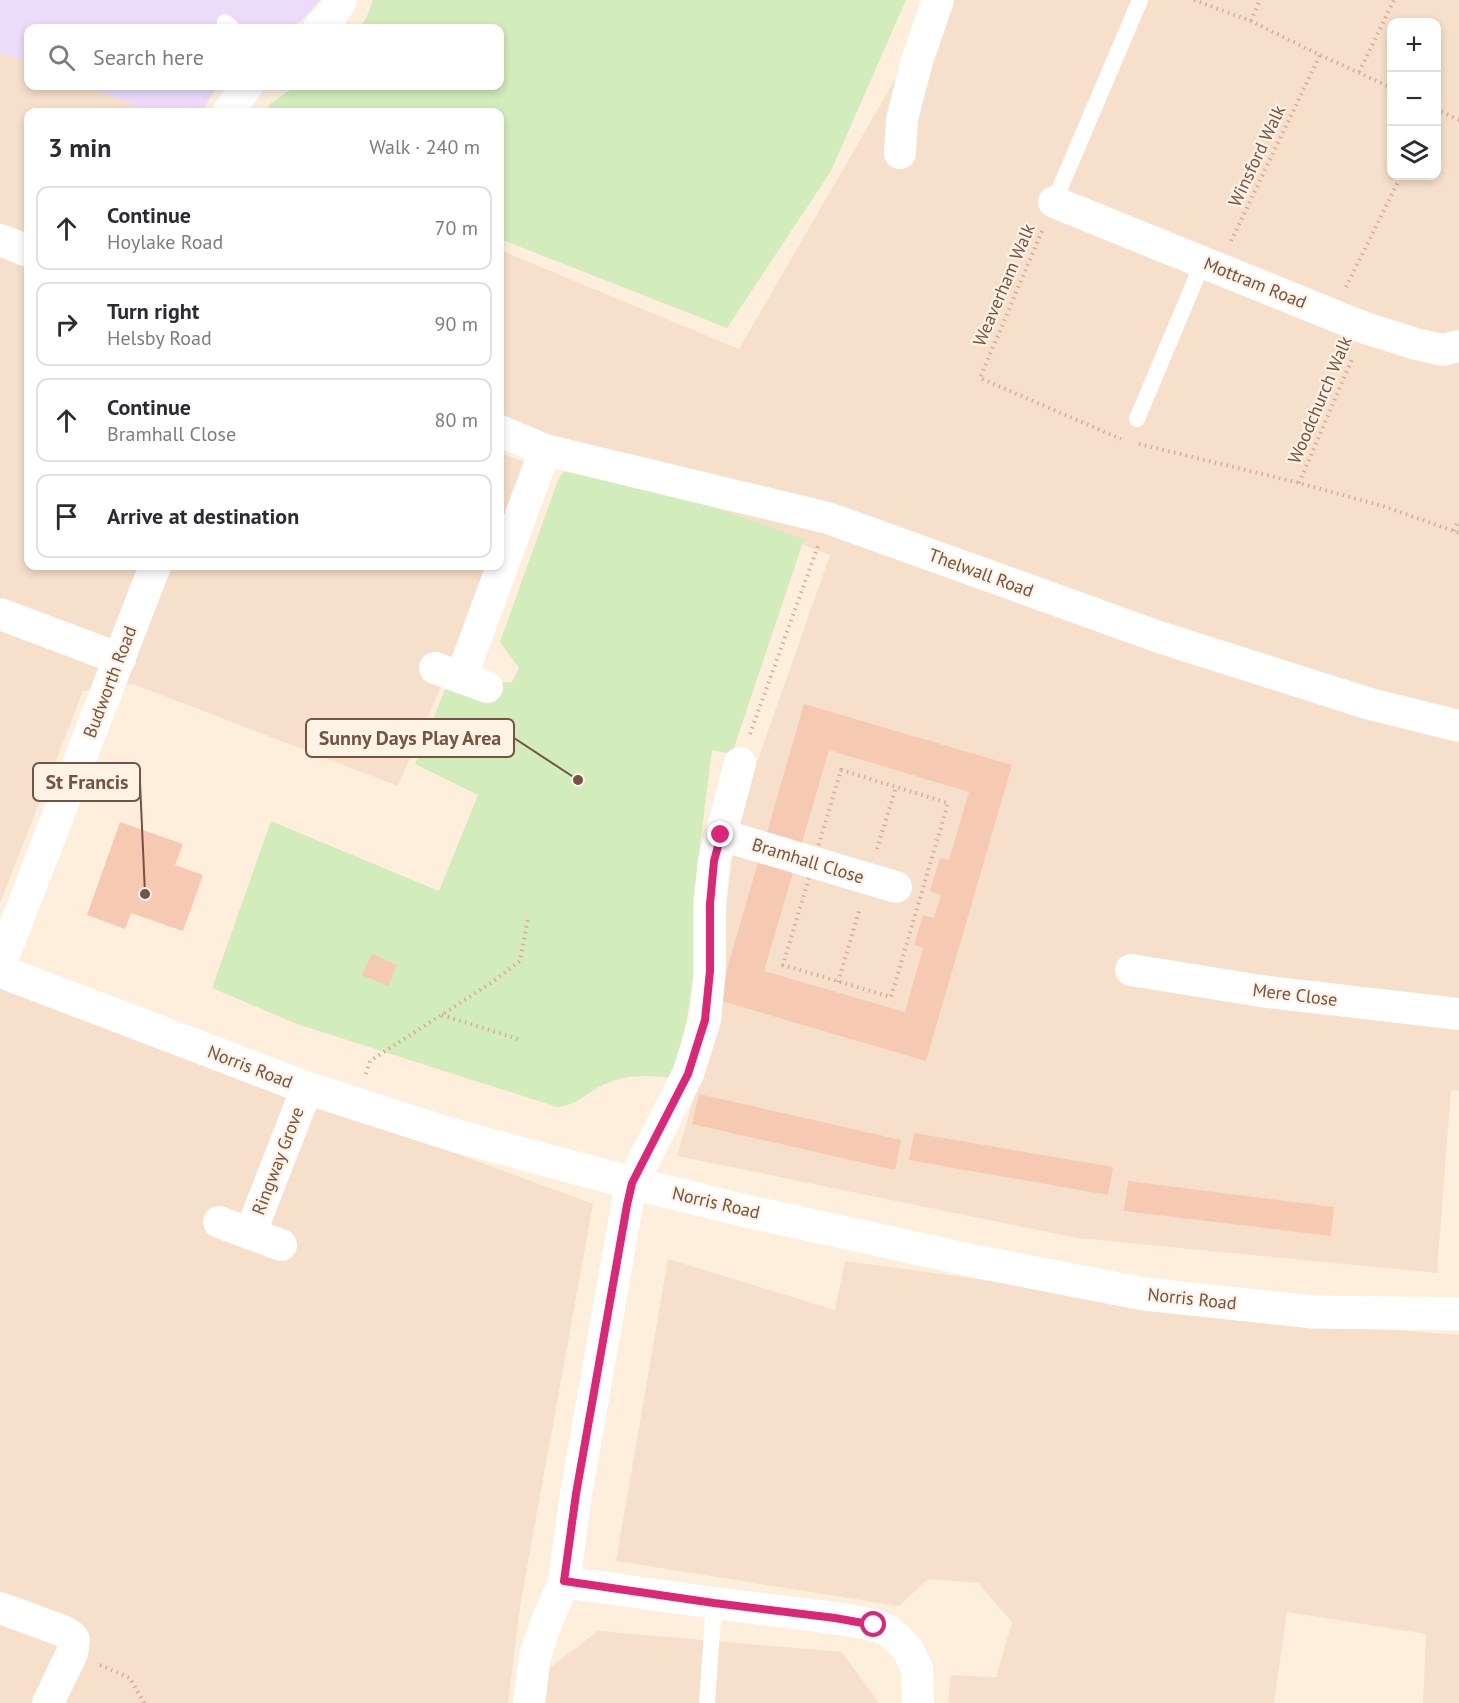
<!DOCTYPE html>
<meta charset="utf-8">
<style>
body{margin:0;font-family:"PT Sans",sans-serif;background:#f2f2f3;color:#2b2b33}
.controls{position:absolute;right:18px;top:18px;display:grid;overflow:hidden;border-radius:12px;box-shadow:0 3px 9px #0003}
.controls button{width:54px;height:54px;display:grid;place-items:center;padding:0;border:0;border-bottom:2px solid #e1e1e2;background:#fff;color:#2b2b33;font:30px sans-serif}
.stop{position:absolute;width:18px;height:18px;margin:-14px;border:4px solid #db2777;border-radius:50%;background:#fff}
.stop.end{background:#db2777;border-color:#fff;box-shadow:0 2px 6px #0008}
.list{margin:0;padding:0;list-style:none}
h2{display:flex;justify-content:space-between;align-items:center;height:78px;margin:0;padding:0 24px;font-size:26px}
h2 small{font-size:20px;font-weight:400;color:#7c7c81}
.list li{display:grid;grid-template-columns:39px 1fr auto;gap:18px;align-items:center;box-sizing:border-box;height:84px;margin:0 12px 12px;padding:0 12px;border:2px solid #e1e1e2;border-radius:12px}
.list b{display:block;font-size:22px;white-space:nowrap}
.list p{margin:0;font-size:20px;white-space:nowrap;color:#7c7c81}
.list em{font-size:20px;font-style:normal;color:#7c7c81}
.icon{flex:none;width:33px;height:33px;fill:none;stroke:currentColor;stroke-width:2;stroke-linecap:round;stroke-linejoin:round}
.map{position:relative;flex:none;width:1459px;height:1703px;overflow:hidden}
.search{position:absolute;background:#fff;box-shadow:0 3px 9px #0003;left:24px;top:24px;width:480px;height:66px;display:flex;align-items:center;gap:15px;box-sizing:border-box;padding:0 21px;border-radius:12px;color:#7c7c81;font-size:22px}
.panel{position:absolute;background:#fff;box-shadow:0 3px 9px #0003;left:24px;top:108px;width:480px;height:462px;border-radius:12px}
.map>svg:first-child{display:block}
</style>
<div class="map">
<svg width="1459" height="1703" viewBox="0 0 1459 1703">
<rect width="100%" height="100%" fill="#feefdd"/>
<path fill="#f6e0cb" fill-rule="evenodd" d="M941,0H1459V1091L1451,1090L1437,1273L1077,1238L677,1156L698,1085L713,1017L737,819L830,555L500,431V250L739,349ZM1392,22H1436V176H1392Z
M0,52L28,63V86H85L153,112H28V566H493L398,786L133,684L83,691L0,903Z
M500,453L536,466L500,551Z
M0,985L593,1204L521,1601L508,1703H0Z
M668,1259L835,1310L845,1261L1305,1323L1459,1335V1703H1423L1426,1634L1287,1612L1274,1703H948L951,1675L996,1677L1012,1622L978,1583L928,1579L899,1606L616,1561Z
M598,1631L842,1652L879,1703H544L547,1670Z"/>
<path fill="#ecdbfa" d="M0,0H320L301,21L288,28H28V63L0,52Z
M85,86H217L202,112H153Z"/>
<path fill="#d2ecbc" d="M373,0H906L831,171L727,328L500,239V112H266L270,104L296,86H500V28H360L367,16Z
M586,463L804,539L732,754L712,750L693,901V979L687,1019L672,1078C645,1075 624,1074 599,1087C583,1096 577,1105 557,1107L297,1024L212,988L271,821L439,891L478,795L415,764L453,669L492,683L512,682L519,668L500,642L558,480L564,471Z"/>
<path fill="#f6c9b3" d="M804,704L1012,765L926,1061L718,1000L759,859L794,869L764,971L905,1012L923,948L914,945L923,915L934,918L941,895L930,891L940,858L949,860L969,792L829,750L800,849L765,839Z
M120,822L183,844L175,865L203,875L183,931L131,913L125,929L87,915Z
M372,954L397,965L388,986L362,975Z
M699,1094L901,1140L895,1170L692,1124Z
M914,1133L1113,1167L1108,1195L909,1160Z
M1128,1181L1334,1207L1331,1236L1124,1211Z"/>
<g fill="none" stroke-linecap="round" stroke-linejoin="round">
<path stroke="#daac97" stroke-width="4" stroke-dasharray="1.5 4.5" stroke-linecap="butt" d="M1194,0L1251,21L1320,55L1392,88
M1251,21L1260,0
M1359,72L1394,0
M1436,109L1459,120
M1042,231L980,378L1121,439
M1231,241L1320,55
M1346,287L1401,176
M1139,444L1299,483L1383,506L1459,533
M1299,483L1353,357
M1454,531L1459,520
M750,734L818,546
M841,770L948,803L891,997L783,965Z
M877,849L896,787
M838,982L860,908
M442,1015L521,1040
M366,1074L370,1061L491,983L520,961L528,919
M100,1665L130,1678L144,1703"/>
<path stroke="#fff" stroke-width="16" d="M225,22L232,28
M1054,202L1140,0
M1137,419L1203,262
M707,1703L714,1603"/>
<path stroke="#fff" stroke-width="32" d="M319,28L333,13L341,0
M228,112L247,86
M900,153L902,119L917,61L938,0
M1054,202L1365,328L1416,344L1443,350L1459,346
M0,240L28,251
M500,431L545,450L828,518L1159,637L1370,704L1459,726
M0,614L120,659
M435,668L487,687
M461,678L545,450
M721,835L896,887
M0,965L155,566
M1131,970L1261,991L1459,1014
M219,1222L281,1245
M250,1234L307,1088
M564,1582L714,1603L835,1618L874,1625L889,1631L907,1648L917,1669L918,1703
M0,1608L63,1631L71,1636L74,1640L72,1653L48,1703
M529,1703L535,1656L545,1626L564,1582L576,1494L627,1205L632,1183L688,1074L705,1020L710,971V905L714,861L740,763"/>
<path stroke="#fff" stroke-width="33" d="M0,971L307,1088L453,1135L632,1183L733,1208L979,1262L1144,1294L1313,1312L1459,1314"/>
</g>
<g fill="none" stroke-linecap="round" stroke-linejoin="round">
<path stroke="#db2777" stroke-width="8" d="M721,835L714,861L710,904V971L705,1020L688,1074L632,1183L627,1205L576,1494L564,1581L714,1603L835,1618L874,1625"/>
</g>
<g text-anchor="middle" stroke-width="4.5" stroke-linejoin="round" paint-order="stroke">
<g font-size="18" fill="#755244" stroke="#fff3e6">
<text transform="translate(1257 156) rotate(-65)" y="6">Winsford Walk</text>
<text transform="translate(1255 283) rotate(22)" y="6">Mottram Road</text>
<text transform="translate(1004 285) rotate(-67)" y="6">Weaverham Walk</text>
<text transform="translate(1320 400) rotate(-67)" y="6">Woodchurch Walk</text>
<text transform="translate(981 573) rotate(20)" y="6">Thelwall Road</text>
<text transform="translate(110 682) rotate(-69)" y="6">Budworth Road</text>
<text transform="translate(808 861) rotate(17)" y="6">Bramhall Close</text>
<text transform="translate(1295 995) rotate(7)" y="6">Mere Close</text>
<text transform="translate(250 1067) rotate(21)" y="6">Norris Road</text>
<text transform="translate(278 1161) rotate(-69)" y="6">Ringway Grove</text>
<text transform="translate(716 1203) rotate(13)" y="6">Norris Road</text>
<text transform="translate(1192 1299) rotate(6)" y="6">Norris Road</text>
</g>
</g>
<path fill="none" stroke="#755244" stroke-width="2" d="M578 780L514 738M145 894L140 782"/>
<g fill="#755244" stroke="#fff3e6" stroke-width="2">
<circle cx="578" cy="780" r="6"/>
<circle cx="145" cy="894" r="6"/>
</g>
<g fill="#fff3e6" stroke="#755244" stroke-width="2">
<rect x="306" y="719" width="208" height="38" rx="6"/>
<rect x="33" y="763" width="107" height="38" rx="6"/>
</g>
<g font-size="20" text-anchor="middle" font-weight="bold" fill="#755244">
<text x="410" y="745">Sunny Days Play Area</text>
<text x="87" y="789">St Francis</text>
</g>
</svg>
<div class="controls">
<button>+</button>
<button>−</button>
<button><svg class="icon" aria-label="layers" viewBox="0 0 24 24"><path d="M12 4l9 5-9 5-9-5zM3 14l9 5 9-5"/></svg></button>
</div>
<div class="stop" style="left:874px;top:1625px"></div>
<div class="stop end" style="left:721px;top:835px"></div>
<div class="search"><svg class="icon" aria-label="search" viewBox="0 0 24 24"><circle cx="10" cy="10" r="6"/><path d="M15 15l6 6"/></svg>Search here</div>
<section class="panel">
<h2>3 min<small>Walk · 240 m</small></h2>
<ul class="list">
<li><svg class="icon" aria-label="ahead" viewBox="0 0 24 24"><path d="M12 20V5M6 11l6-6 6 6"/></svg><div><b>Continue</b><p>Hoylake Road</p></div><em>70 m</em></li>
<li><svg class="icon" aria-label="right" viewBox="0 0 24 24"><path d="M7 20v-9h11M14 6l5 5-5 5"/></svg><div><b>Turn right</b><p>Helsby Road</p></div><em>90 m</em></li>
<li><svg class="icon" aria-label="ahead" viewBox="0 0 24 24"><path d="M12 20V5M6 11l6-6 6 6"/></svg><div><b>Continue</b><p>Bramhall Close</p></div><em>80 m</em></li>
<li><svg class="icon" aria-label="arrive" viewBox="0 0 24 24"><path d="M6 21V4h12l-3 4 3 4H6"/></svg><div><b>Arrive at destination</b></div></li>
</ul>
</section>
</div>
